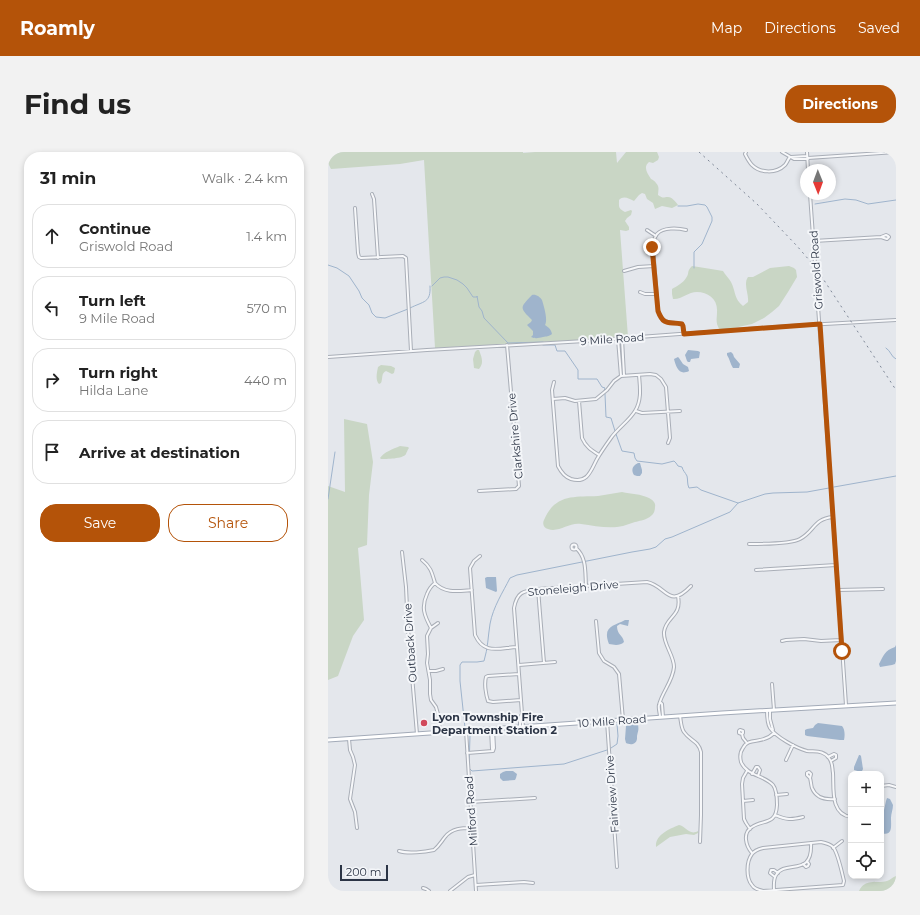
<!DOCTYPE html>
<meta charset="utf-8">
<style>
body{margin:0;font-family:Montserrat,sans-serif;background:#f2f2f2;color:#222}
.controls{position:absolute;right:12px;bottom:12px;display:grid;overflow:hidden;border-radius:8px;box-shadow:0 2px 6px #0003}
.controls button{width:36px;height:36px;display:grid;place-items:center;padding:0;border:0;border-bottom:1px solid #e0e0e0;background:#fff;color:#222;font:20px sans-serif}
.compass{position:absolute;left:472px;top:12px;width:36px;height:36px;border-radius:50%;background:#fff;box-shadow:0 2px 6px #0003;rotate:179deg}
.scale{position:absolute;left:12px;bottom:10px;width:48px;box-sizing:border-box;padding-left:4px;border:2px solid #2b3445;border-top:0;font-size:11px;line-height:14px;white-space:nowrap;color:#2b3445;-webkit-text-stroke:3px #f4f6f9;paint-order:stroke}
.stop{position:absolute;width:12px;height:12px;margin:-9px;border:3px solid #b45309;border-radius:50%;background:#fff}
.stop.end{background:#b45309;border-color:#fff;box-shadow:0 1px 4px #0008}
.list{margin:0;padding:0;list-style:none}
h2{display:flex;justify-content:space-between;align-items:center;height:52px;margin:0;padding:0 16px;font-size:17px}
h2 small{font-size:13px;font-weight:400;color:#767676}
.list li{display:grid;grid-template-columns:26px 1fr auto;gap:12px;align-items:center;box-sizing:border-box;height:64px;margin:0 8px 8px;padding:0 8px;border:1px solid #e0e0e0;border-radius:16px}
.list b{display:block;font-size:15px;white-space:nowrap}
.list p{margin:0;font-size:13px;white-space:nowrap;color:#767676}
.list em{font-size:13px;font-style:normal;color:#767676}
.actions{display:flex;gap:8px;padding:12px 16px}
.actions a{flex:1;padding:9px 0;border:1px solid #b45309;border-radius:16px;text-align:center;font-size:14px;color:#b45309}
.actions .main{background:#b45309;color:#fff}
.icon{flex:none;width:22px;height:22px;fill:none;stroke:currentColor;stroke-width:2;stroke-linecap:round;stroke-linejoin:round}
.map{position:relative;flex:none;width:568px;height:739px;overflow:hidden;border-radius:16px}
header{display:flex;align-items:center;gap:24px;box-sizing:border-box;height:56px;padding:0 20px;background:#b45309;color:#fff}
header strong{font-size:19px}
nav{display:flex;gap:22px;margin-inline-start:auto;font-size:14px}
.intro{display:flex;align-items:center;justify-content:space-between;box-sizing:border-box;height:96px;padding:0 24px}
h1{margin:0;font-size:28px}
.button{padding:10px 18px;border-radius:16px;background:#b45309;color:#fff;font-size:14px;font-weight:700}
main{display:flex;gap:24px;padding:0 24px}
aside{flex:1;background:#fff;border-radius:16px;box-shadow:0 2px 6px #0003}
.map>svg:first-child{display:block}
</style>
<header>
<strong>Roamly</strong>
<nav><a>Map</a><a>Directions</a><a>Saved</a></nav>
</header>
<div class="intro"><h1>Find us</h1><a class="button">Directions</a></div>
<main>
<aside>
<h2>31 min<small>Walk · 2.4 km</small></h2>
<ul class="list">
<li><svg class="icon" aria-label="ahead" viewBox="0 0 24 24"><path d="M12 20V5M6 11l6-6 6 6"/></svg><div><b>Continue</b><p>Griswold Road</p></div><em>1.4 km</em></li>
<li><svg class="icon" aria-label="left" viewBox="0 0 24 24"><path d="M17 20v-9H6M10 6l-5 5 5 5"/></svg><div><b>Turn left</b><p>9 Mile Road</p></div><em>570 m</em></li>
<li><svg class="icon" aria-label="right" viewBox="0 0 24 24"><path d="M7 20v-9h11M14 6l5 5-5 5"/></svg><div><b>Turn right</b><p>Hilda Lane</p></div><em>440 m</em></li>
<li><svg class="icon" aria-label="arrive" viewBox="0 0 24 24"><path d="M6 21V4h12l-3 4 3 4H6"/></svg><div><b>Arrive at destination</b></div></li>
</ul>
<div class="actions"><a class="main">Save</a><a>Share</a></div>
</aside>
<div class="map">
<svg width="568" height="739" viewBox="0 0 568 739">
<rect width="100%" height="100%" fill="#e4e7ec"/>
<path fill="#c9d6c5" d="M0,0H195V1L207,0H288L289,11L298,0H329L331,5L330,8L325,11L321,10C315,15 319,21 323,27C325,28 327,29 328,31C332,35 330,39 330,43C336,47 335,45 340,45C344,45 348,50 350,53L344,56L334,54L327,57L325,51L319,47L317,42L314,41L311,43L306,49C301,47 296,43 291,48C291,55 290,56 297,60L303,58L304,59L303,63L299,66L297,69L301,75V78L298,79L292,78L300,185L107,196L96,8L72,12L3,17L0,11Z
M364,114C375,116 385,117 395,119C397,123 401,126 403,130C408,140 406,147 415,154L420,150C421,142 415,132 420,125H425L442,116L461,114L466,116L468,118L469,125L460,140L451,154L444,160L436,166L424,172L401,177L392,178C387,171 389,167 389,160C390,147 380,140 369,140C360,140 353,148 345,147L344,142V137C348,135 356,130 358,126C362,121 358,120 364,114Z
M149,198H151C154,206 156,211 151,217L146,216L145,207L147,200Z
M53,213L63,214L67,216L66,221L64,222L58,219C53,221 55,227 53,231L51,232C47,228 49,220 50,215Z
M16,267L39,272L45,310L41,343L39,393L30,396L36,468L25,484L10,524L0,528V334L17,340Z
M72,294L80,295L81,296C80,297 78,302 78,302C75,307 58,307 53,307L52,306C56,300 65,297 72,294Z
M294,340C303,342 313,342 321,346C325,348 328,351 327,355C327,366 316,368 307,370C303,371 299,373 295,374C282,377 267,374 253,372C241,370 231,381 220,377C216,376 214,372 216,368C227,342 246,345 270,344C278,343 286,341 294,340Z
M351,673C358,674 361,684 370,679V681L366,683L358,682L342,685L328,695C327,683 341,677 351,673Z
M568,724V739H531C537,726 548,732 559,729C562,728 565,725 568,724Z"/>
<path fill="#9fb4cc" d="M204,143C208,142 212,145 214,148C216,155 220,167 217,173C221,176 223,177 224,182C220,185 219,184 215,185C210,186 208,187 203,185L205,183V179L199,173L203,170L204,168C191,155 192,156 204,143Z
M360,198L370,199L372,200L371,206L363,207L362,210H360L359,209L357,203Z
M403,200L405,202L406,205L412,212L411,216H405C402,212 402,207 399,203V201Z
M350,205L351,206L355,212L360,215L361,219C351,224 348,215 346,207Z
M310,311H312L314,318V321L312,324H309L306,323C303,318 304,314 310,311Z
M159,425H168L169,439L168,440L158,436L157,426Z
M297,468H301L300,474L292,472L289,474C289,483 295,483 296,490C292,494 286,493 281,492C274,474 286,474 297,468Z
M568,493V509L567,512L564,513L552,515L551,512C556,503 556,499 567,495Z
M490,571L514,574C517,577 517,584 516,588H512L479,584L477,583V578L479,577L485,576L487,573Z
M304,572L310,573C311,578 310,579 309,584C309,585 309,586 309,587C308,593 302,593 298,591L297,587L298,574Z
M531,603H532L533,604L535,617L534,619L533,620L526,618V615Z
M178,619H185L189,622L188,626L187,628L175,629L172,626V622L175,620Z
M559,646L562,647C563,649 564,651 565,653C565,657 563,662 563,666C563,674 565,685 553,681V663L556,658L558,649Z"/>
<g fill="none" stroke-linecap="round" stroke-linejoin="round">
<path stroke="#9fb4cc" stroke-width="1" d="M487,52L517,47L528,48L540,52L568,48
M350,54H359L370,52L377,53L379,55L384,65V69L374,92L366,100V116
M0,113L9,116L21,124L31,139L34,146L41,153L44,161L48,165L57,166L80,157
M104,134L112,126L116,125H120L129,128L135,132L139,136L145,145H149V144L151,155L154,159L156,166L180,191L215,190
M82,156C96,149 103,151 102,134
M215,193H227L229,199H237L250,218V227H269L274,235L277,236L276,239
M558,196C563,199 563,205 568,207
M277,242L278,265L283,266L287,279
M288,282L294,299L306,301L307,306L309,309L334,312L346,309L348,311L350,314L354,315C355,319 357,320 359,324C360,328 359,332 361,336L369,335L373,338L410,351
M506,335L568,324
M0,347L7,300
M137,576L132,529V513L134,510H149L156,509C160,496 160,484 162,472C165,455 175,440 182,426L189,423L304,400L322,397L328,395L337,387L344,385L402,360L410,351L437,342L445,341L479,340L501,336
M142,584L141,616L144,619L236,612L279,598
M283,596L289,592L290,584L289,572"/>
<g stroke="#a9aeb7" stroke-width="4">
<path id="minor" d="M418,0L417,2C419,6 421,10 424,13C432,21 448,22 457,13C459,11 460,7 462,5
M454,0L466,7H480
M479,0L480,18
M463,5L479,4
M480,6L568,0
M44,42L46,47L50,106
M482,42L505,365L518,553
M27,56L30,101L31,105L33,106L75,104L78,106L83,199
M319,78L328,84
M486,89L553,85L558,83L560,84L561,85L559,87L553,85
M296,119L310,115L326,114
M312,140L317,142H328
M356,182L355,175L354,172C341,169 336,174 330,159L325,95C325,91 326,86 329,82C335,75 350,76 358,78
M290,187L293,224
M294,187L296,223
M0,205L99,198L257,189L461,174L568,168
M226,230L224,238L230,314C233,320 237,325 243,327C260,332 263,318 269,307C273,300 278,293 283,286C290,276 301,269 307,259C314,248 312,235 311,223
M225,247L237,246L247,249L268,247L279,238L286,229L293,224L322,222L328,223L333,227L338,235L342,286L340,291
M251,249L254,286C258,295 263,298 271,303
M308,259L314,261L352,259
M151,339L188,337L191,334L179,193
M421,392C433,392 463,392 472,387C487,379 485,367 505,365
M243.5 395a2.5 2.5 0 1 1 5 0a2.5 2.5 0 1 1-5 0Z
M248,396C259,406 257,420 258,434
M74,400L78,435L80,477L89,582
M152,404L146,409L142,416L147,483C156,503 171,496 189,495
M94,408C103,415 104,421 107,431
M428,418L508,413
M107,431C117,442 131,439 144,438
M210,437L216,511
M510,438L555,437
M268,469L271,501L276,509L286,515L291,522L295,568
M110,471L103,476L99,484L100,502L99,511L102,528V542L103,548L108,555L110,562L112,580
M103,476C96,463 93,455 99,442C101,437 103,434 107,431
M454,489L458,488L476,487L493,489L513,488
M191,513L227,510
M101,519H108L115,517
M191,522L160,524L158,525C156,532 158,543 160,549L165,550L193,548
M444,532L446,558
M332,550L334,552L335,565
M439,558C439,564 439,571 442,576C448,585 468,596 479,599C488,600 495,598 501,606C505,611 504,616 505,621C506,637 502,662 523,665
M442,558V567L445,578
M352,564C353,569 353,576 356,580C362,589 370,588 373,600V663L372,690
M332,565C332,561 330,556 331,553C334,540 345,529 346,515C346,503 335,492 336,480C338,464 354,465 350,444
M279,569L289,715
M192,575V566L194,562
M195,575L186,456C189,440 195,439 210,437L319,430C339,434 340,458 363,434
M163,577L164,597L165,599L166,596L165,577
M138,578L148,739
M414,582L411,581V579L412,578L415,579V581L414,582L415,586L419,591
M21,587L22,598L25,605L27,613L22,647L27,660L29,676
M139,601L165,599
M500,605L506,602L508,603V606L503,609
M458,608L465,593
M419,619L415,626L414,632L416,667L418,671L422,677
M481,620L483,622L482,626L479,623V621Z
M424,622L428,615H430L432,618L430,624
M482,626C483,629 483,633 484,636C488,646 497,648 507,647
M553,634L561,633L568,635
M448,643L459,642
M415,649L425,648
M142,650L207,646
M447,663C459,668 463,668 475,665
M505,696L514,689
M71,699C80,702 97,700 106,698C111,694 113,690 117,685C124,676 134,676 144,676
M424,701C418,694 414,681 424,675C435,667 448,674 449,653C449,647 449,638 445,633C436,623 419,624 413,610C412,606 412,600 415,596C419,587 429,590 436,587C440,586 443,584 446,581
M475,712L478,715L480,714L481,712L479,709
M447,725L442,721L443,718H446L450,721
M148,733L196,730L205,731
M95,736L98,737L101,739
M122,739L140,725L147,723
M435,739C431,738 426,737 424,733C418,726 418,710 424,702C426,699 431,697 435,696L493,690C498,691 502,692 505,695C510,701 514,721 516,729L515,733L435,739
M446,739C446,734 445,728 448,723C457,707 485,726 483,691"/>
</g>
<g stroke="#a3abb8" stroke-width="5">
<path id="major" d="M0,588L394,561L568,551"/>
</g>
<use href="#minor" stroke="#f7f8fa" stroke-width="2"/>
<use href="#major" stroke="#fff" stroke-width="3"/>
<path stroke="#7d8696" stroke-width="1" stroke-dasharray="2 4" stroke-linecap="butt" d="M371,0L429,52L469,94L488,116L568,238"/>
</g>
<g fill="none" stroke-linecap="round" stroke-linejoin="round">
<path stroke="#b45309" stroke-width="5" d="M324,95L330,159C336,175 341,169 354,172L355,174L356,182L492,172L514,499"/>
</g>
<circle fill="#d1495b" stroke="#f4f6f9" stroke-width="1.5" cx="96" cy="571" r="4"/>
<g text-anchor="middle" stroke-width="4" stroke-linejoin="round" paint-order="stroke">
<g font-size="11" fill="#2b3445" stroke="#f4f6f9">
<text transform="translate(488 118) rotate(-94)" y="4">Griswold Road</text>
<text transform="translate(284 187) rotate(-4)" y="4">9 Mile Road</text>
<text transform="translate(187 284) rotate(-95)" y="4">Clarkshire Drive</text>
<text transform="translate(245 436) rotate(-5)" y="4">Stoneleigh Drive</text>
<text transform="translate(82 491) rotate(-94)" y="4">Outback Drive</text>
<text transform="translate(284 569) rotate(-4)" y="4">10 Mile Road</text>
<text transform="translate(284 642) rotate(-94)" y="4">Fairview Drive</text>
<text transform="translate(143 659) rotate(-94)" y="4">Milford Road</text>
</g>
<g font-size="11" font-weight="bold" fill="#2b3445" stroke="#f4f6f9" text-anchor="start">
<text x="104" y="569">Lyon Township Fire<tspan x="104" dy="13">Department Station 2</tspan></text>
</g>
</g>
</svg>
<div class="controls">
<button>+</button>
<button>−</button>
<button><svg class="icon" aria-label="locate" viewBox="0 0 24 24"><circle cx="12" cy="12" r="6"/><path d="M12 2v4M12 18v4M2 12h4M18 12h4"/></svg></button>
</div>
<svg class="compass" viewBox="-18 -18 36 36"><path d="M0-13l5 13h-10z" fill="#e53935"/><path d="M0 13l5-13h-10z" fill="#767676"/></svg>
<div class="scale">200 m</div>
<div class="stop" style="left:514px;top:499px"></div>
<div class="stop end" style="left:324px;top:95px"></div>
</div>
</main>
